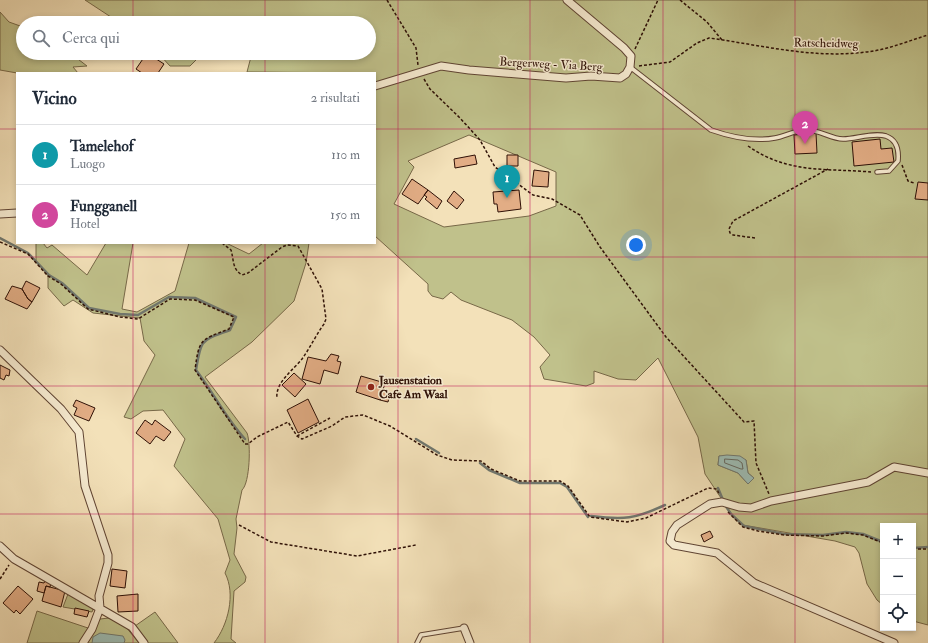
<!DOCTYPE html>
<html lang="it">
<meta charset="utf-8">
<style>
body{margin:0;font-family:"IM FELL Double Pica",serif;background:#f2f2f3;color:#1f2937}
.controls{position:absolute;right:12px;bottom:12px;display:grid;overflow:hidden;border-radius:0px;box-shadow:0 2px 6px #0003}
.controls button{width:36px;height:36px;display:grid;place-items:center;padding:0;border:0;border-bottom:1px solid #e0e1e3;background:#fff;color:#1f2937;font:20px sans-serif}
.you{position:absolute;left:636px;top:245px;width:14px;height:14px;margin:-10px;border:3px solid #fff;border-radius:50%;background:#1a73e8;box-shadow:0 0 0 6px #1a73e833}
.badge{display:grid;place-items:center;width:26px;height:26px;border-radius:50%;background:#1a73e8;color:#fff;font-size:13px;font-weight:700}
.pin{position:absolute;translate:-50% -33px;filter:drop-shadow(0 1px 2px #0008)}
.pin::after{content:'';position:absolute;top:21px;width:14px;height:12px;background:inherit;clip-path:polygon(0 0,100% 0,50% 100%)}
.list{margin:0;padding:0;list-style:none}
h2{display:flex;justify-content:space-between;align-items:center;height:52px;margin:0;padding:0 16px;font-size:17px}
h2 small{font-size:13px;font-weight:400;color:#747a83}
.list li{display:grid;grid-template-columns:26px 1fr auto;gap:12px;align-items:center;box-sizing:border-box;height:60px;padding:0 16px;border-top:1px solid #e0e1e3}
.list b{display:block;font-size:15px;white-space:nowrap}
.list p{margin:0;font-size:13px;white-space:nowrap;color:#747a83}
.list em{font-size:13px;font-style:normal;color:#747a83}
.icon{flex:none;width:22px;height:22px;fill:none;stroke:currentColor;stroke-width:2;stroke-linecap:round;stroke-linejoin:round}
.map{position:relative;flex:none;width:928px;height:643px;overflow:hidden}
.search{position:absolute;background:#fff;box-shadow:0 2px 6px #0003;left:16px;top:16px;width:360px;height:44px;display:flex;align-items:center;gap:10px;box-sizing:border-box;padding:0 14px;border-radius:22px;color:#747a83;font-size:15px}
.panel{position:absolute;background:#fff;box-shadow:0 2px 6px #0003;left:16px;top:72px;width:360px;height:172px;border-radius:0px}
.map>svg:first-child{display:block}
</style>
<div class="map">
<svg width="928" height="643" viewBox="0 0 928 643">
<rect width="100%" height="100%" fill="#f3e1b9"/>
<filter id="stains"><feTurbulence type="fractalNoise" baseFrequency=".005" numOctaves="4"/><feColorMatrix values="0 0 0 0 .2 0 0 0 0 .09 0 0 0 0 .02 0 0 0 .5 -.17"/></filter>
<radialGradient id="worn" r=".72"><stop offset=".6" stop-color="#630" stop-opacity="0"/><stop offset="1" stop-color="#630" stop-opacity=".3"/></radialGradient>
<path fill="#c0c18b" stroke="#776848" fill-rule="evenodd" d="M85,0H928V625L913,621V526H883V605L877,600L867,584L859,553L855,547L835,541L743,525L731,513L705,474L698,437L658,358L636,380L618,379L594,371V383L586,386L544,379L540,367L550,355L534,337L512,320L461,300L451,292L443,299L432,296L428,291V284L375,236V73L247,72L252,53H369V23H120ZM469,135L556,172V206L529,216L444,227L394,204L414,167L408,161ZM719,456L746,460L748,473L754,478L748,484L738,473L718,465Z
M0,12L9,22L23,27V53H70L87,66L73,67L78,73H17L0,70Z
M158,53H211L199,57L190,66H170Z
M36,243H43L47,248L52,245L87,275L106,243H133L122,309L137,312L175,291L189,243H226L249,254L263,243H309L306,263L294,301L252,342L205,377L247,433C251,443 250,483 242,490L236,519L237,528L234,554L246,577L245,582L234,591L231,639L236,643H214C228,625 236,594 225,573L230,560L218,519L174,466L185,439L163,410L143,411L131,419L124,417L155,355L144,341L140,318L93,313L73,300L64,306L48,288V276L36,261Z
M68,594L94,607L92,612L63,607Z
M37,611L88,628L84,643H27Z
M155,612L178,643H147L135,626Z
M109,618L125,626L139,643H86L100,619Z"/>
<path fill="#9cbcb4" stroke="#70776e" d="M727,455L740,456L746,460L748,473L754,478L748,484L738,473L718,465L719,456Z
M100,633L123,636L125,640L124,643H92L93,637Z"/>
<g fill="none" stroke-linecap="round" stroke-linejoin="round">
<path stroke="#65665d" stroke-width="1" d="M725,459L738,460L742,463L743,469H741L725,463Z"/>
<path stroke="#70776e" stroke-width="2.5" d="M0,238L28,253L49,275L62,283L89,308L120,314L138,315L169,297L195,298L236,317L230,330C201,341 201,338 196,370C213,392 227,420 245,439
M416,439L439,453
M480,463L489,470L520,483H560L567,487L588,517
M718,488L723,500
M725,505L731,514L744,526L784,534L823,535L846,532L863,534L883,542
M591,516C624,520 635,519 665,505
M913,548L928,547"/>
</g>
<path fill="#e2ad85" stroke="#2e1006" d="M147,53L164,64L158,73H142L136,69Z
M816,133L817,153L795,154L794,135Z
M880,139L881,149L892,148L894,162L854,166L852,142Z
M475,155L477,164L455,168L454,159Z
M507,155H518V166H507Z
M534,170L549,172L548,187L532,186Z
M412,179L428,190L418,204L402,194Z
M918,182L928,183V200L915,199Z
M428,190L442,201L437,209L425,199L427,197L424,195Z
M519,190L521,209L498,212L497,204H494L493,192Z
M454,191L464,200L457,209L447,201Z
M26,281L40,288L32,302L28,299L22,289Z
M12,286L22,289L28,299L32,302L27,309L5,299Z
M331,354L339,356L337,361L341,362L338,374L324,370L320,384L302,379L308,357L326,361Z
M0,365L10,370L9,376L6,375L4,380L0,378Z
M294,373L306,384L295,397L282,385Z
M361,376L385,383L380,400L356,392Z
M383,391L390,393L388,402L380,400Z
M308,399L319,422L298,433L287,410Z
M76,400L95,408L89,421L74,415L77,408L73,406Z
M145,420L152,425L155,420L171,432L164,441L156,436L150,444L136,433Z
M710,531L713,537L704,542L701,535Z
M112,569L127,571L125,588L110,586Z
M45,581L51,583L50,587L46,586L44,593L37,591L39,582L44,583Z
M18,586L33,599L20,614L16,610L14,613L3,603Z
M46,586L65,591L61,607L42,601Z
M138,594V611L118,612L117,596Z
M75,608L89,611L87,617L74,614Z"/>
<g fill="none" stroke-linecap="round" stroke-linejoin="round">
<g stroke="#5f4433" stroke-width="5.5">
<path id="service" d="M630,67L711,130C731,137 753,142 775,138C786,136 795,130 807,130C820,130 831,139 843,139C856,139 873,132 886,136C897,140 899,151 898,161L889,171L877,172
M417,643L421,635L464,628"/>
</g>
<g stroke="#5f4433" stroke-width="9">
<path id="minor" d="M375,86L441,66L469,70L566,78L591,76L620,78L626,74L630,67L631,56L624,48L567,0
M0,214L17,213
M0,350L61,409L79,432L85,486L108,555V563L99,596L100,608L92,629L83,643
M0,546L14,559L132,627L144,643
M464,628L470,643
M894,643L754,583L717,553L674,545L670,541L672,532L677,525L710,504L722,502L739,507L751,508L771,501L868,482L894,467L928,473"/>
</g>
<path stroke="#2e1006" stroke-width="1.5" stroke-dasharray="3 2" stroke-linecap="butt" d="M387,0L416,48L418,65
M680,0L707,22L722,40
M635,49L658,0
M639,66L670,62L697,43L709,38C761,45 813,59 866,52C887,50 908,41 928,35
M424,79L430,89L460,118L480,140L495,167L533,195L552,199L580,215L600,247L666,337L744,422L754,421L756,463L769,494
M748,146C788,174 825,168 871,172
M902,165L908,181L914,183
M755,238L733,235L730,233L729,229L733,221L828,169
M0,242L28,254L48,276L61,284L88,309L120,317L138,319L170,299L195,300L234,317L229,329C200,340 199,339 195,370L245,444H248L257,437L288,422L297,436L302,439L332,426L345,417L363,415L390,426L437,455L452,460L481,461L491,469L520,481H560L568,486L590,517L627,522L646,518L708,488L717,489L719,494
M222,243L231,250C234,260 232,269 242,275L248,273L282,247L287,245L298,246L322,289L326,319L324,324C316,335 310,348 302,359C293,370 275,383 277,398
M297,436L330,418
M728,512L743,527L758,531L784,535L823,536L846,533L863,535L883,543
M239,525L271,542L357,556L416,545
M913,549H928
M0,579L9,565"/>
<use href="#service" stroke="#f7ecd2" stroke-width="3.5"/>
<use href="#minor" stroke="#f7ecd2" stroke-width="7"/>
</g>
<path fill="none" stroke="#c2185b" stroke-width="1" stroke-opacity="0.55" d="M133,0V23M265,0V23M398,0V643M530,0V643M663,0V643M795,0V643M133,53V73M265,53V73M0,129H17M375,129H928M133,243V643M265,243V643M0,257H928M0,386H928M0,514H928"/>
<circle fill="#8f2418" stroke="#f7ecd2" stroke-width="1.5" cx="371" cy="387" r="4"/>
<g text-anchor="middle" stroke-width="3" stroke-linejoin="round" paint-order="stroke">
<g font-size="12" fill="#2e1006" stroke="#f7ecd2">
<text transform="translate(826 43) rotate(1)" y="4">Ratscheidweg</text>
<text transform="translate(551 64) rotate(3)" y="4">Bergerweg - Via Berg</text>
</g>
<g font-size="12" font-weight="bold" fill="#2e1006" stroke="#f7ecd2" text-anchor="start">
<text x="379" y="384">Jausenstation<tspan x="379" dy="14">Cafe Am Waal</tspan></text>
</g>
</g>
<rect width="100%" height="100%" filter="url(#stains)"/>
<rect width="100%" height="100%" fill="url(#worn)"/>
</svg>
<div class="controls">
<button>+</button>
<button>−</button>
<button><svg class="icon" aria-label="locate" viewBox="0 0 24 24"><circle cx="12" cy="12" r="6"/><path d="M12 2v4M12 18v4M2 12h4M18 12h4"/></svg></button>
</div>
<div class="you"></div>
<div class="pin badge" style="left:507px;top:198px;background:#0f9aa8">1</div>
<div class="pin badge" style="left:805px;top:144px;background:#d1479c">2</div>
<div class="search"><svg class="icon" aria-label="search" viewBox="0 0 24 24"><circle cx="10" cy="10" r="6"/><path d="M15 15l6 6"/></svg>Cerca qui</div>
<section class="panel">
<h2>Vicino<small>2 risultati</small></h2>
<ul class="list">
<li><span class="badge" style="background:#0f9aa8">1</span><div><b>Tamelehof</b><p>Luogo</p></div><em>110 m</em></li>
<li><span class="badge" style="background:#d1479c">2</span><div><b>Fungganell</b><p>Hotel</p></div><em>150 m</em></li>
</ul>
</section>
</div>
